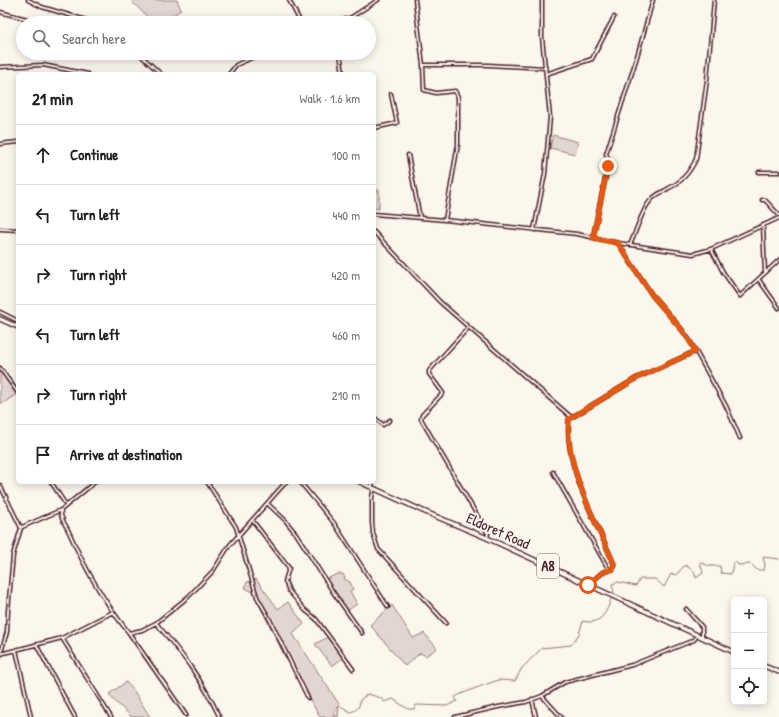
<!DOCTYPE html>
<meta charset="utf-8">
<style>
body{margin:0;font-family:"Patrick Hand",sans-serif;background:#f6f6f6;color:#222}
.controls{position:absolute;right:12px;bottom:12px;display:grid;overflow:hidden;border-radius:6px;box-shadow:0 2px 10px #0003}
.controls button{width:36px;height:36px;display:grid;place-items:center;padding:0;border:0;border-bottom:1px solid #e0e0e0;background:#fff;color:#222;font:20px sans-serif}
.stop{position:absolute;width:12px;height:12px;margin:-9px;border:3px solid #ea580c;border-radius:50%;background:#fff}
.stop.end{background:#ea580c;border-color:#fff;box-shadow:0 1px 4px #0008}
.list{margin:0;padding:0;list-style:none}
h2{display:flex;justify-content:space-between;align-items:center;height:52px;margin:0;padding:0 16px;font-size:17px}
h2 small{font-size:13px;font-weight:400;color:#767676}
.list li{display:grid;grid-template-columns:26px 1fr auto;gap:12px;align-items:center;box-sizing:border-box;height:60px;padding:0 16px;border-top:1px solid #e0e0e0}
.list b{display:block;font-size:15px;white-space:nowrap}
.list em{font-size:13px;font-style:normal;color:#767676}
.icon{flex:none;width:22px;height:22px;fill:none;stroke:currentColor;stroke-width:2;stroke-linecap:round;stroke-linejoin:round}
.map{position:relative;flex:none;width:779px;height:717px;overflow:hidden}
.search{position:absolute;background:#fff;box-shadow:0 2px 10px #0003;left:16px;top:16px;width:360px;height:44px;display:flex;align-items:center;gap:10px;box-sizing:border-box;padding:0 14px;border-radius:22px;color:#767676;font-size:15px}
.panel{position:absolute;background:#fff;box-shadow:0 2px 10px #0003;left:16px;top:72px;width:360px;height:412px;border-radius:6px}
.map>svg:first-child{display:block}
</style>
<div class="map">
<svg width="779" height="717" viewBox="0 0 779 717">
<rect width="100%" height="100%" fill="#fbf7ec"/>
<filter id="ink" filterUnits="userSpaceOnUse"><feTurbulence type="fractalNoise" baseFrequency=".025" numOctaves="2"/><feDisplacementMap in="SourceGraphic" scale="8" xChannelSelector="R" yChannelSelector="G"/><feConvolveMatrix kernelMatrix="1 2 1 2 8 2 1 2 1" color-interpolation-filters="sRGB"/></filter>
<g filter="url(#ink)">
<path fill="#e2d7d0" stroke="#967b7e" d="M132,0H177L181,10L160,23H154L131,1Z
M553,135L578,142L575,154L550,148Z
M374,190H379V209L374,208Z
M4,371L18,389V393L2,404L0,401V373Z
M338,574H343L345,578L344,579L350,582L353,589L350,591L357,604L347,611L326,579Z
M256,579L278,609L288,602L304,624L293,634L339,704L338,717H320L284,655L253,592L245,588L247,582Z
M392,605L413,638L424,633L437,648L426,656L420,653L405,666L370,625Z
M328,637L343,658L332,666L315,644Z
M126,682L134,691L150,717H131C124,708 114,703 109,694Z"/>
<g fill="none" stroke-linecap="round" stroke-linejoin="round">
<path stroke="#907477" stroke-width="1" d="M614,593L612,584L618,582L636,586L640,579H655L664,587L671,574L676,575L685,565L694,571L696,578L703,573L700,562L709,566H720L721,573L731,574L733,563L736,562L738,565L751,564L757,570H764L765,565L763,557L779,559
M336,717L333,713L335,709L341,706L350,712C358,710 359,708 360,700L368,694L381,698L384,702L393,699L408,709H414L416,705L447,706L457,701L455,697C457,695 494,681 499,680C505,680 510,681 515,681L522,668L542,648L571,645L579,634L583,621C600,626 607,612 611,599"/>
<g stroke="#4a1f2b" stroke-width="5">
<path id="minor" d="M28,0L42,7L96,23
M289,0L301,23
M415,0L423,65
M0,12L27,19
M330,23L350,18L378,0
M138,53L161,74
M340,53L343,74
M0,67L43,65L88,74
M229,74L236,65L262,53
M546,74L592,59L614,17
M374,128L397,123L391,94
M0,144L18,142
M408,155L420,218
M759,172H779
M762,200H765L779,215
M374,214L445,220L577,234L618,243L693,254L711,249L779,218
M445,220L458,144V97L455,91L436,93L424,90L423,65H488L546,68
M763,226L765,273
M0,229L18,230
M534,230L545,174L550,117L542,37V0
M374,232L440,302L571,417
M593,237L609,160L606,154L636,60L653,0
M618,243L652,295L683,331L690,341L726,406L740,438
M630,245C636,232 642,209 651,200C656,194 663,192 669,188C682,182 690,172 696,159L707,80L714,0
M711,249L723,272L740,296L779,260
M759,280L779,308
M0,312L18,321
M468,328L429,371V374L443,393L422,415L421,419L488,534L487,538
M0,368L18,393
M374,417L383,425L390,420
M553,472L609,570
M51,482L66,505
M207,482L236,527L257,597L269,618L308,698
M300,482L334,523L388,607
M372,482V487
M0,485L21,528L13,555L8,611L7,632L0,656
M374,488L372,497V522L373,533L378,549L446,623
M268,504L285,520L297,535L333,592L362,633
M61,510C59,517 66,525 69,532C85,569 104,602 129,633L142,630L156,623L188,597L213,571L229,546L286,482
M253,521L289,568L285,581L289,591L305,610L316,619L353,669
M22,527L61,510L95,482
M589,584L603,572L613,569L614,564C596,521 563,465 569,419L637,378L696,351
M686,609L702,627V636
M156,623C182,654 202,679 219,716
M129,633L186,715
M62,638L111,717
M37,646L75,717
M16,650L31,717
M0,654L62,638L113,612
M542,696L561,717
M532,699L536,717
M455,717L498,707L526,702L542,696L565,682L632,665L694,640L697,636"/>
</g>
<g stroke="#4a1f2b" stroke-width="6">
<path id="trunk" d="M0,319L18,327
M360,482L423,511L487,538L734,652
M764,666L779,672"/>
</g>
<use href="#minor" stroke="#fbf7ec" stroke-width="2"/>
<use href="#trunk" stroke="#fbf7ec" stroke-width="3.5"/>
</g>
</g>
<g fill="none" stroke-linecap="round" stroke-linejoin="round" filter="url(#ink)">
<path stroke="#ea580c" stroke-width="5" d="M588,585L603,572L613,569L614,564C596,521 564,466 569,419L637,378L696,351L683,331L652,295L618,243L593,238L608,166"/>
</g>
<g text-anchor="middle" stroke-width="4" stroke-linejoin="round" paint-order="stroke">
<rect fill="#fbf7ec" stroke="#7f6065" stroke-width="1" x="537" y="554" width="22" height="24" rx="3"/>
<g font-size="14" font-weight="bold" fill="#4a1f2b">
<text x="548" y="571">A8</text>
</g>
<g font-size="15" fill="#4a1f2b" stroke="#fbf7ec">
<text transform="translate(498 531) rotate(24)" y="5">Eldoret Road</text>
</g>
</g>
</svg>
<div class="controls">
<button>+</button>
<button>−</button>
<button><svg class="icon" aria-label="locate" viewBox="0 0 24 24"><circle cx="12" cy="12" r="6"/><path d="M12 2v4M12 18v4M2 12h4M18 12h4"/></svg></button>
</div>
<div class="stop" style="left:588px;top:585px"></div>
<div class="stop end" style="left:608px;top:166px"></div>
<div class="search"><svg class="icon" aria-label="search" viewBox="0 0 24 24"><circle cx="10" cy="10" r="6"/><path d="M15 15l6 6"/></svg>Search here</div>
<section class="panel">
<h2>21 min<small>Walk · 1.6 km</small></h2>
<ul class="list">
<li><svg class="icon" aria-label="ahead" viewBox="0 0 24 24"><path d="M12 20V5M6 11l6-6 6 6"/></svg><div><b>Continue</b></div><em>100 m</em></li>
<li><svg class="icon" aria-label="left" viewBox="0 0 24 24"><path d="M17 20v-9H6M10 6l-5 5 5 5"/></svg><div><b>Turn left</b></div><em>440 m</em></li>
<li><svg class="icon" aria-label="right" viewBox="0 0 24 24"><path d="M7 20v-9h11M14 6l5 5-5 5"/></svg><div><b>Turn right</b></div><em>420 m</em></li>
<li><svg class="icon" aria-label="left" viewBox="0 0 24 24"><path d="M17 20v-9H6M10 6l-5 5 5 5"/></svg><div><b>Turn left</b></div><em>460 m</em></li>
<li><svg class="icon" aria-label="right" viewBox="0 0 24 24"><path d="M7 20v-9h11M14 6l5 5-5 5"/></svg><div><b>Turn right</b></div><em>210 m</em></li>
<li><svg class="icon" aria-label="arrive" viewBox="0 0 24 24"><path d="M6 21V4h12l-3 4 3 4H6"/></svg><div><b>Arrive at destination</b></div></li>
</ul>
</section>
</div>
